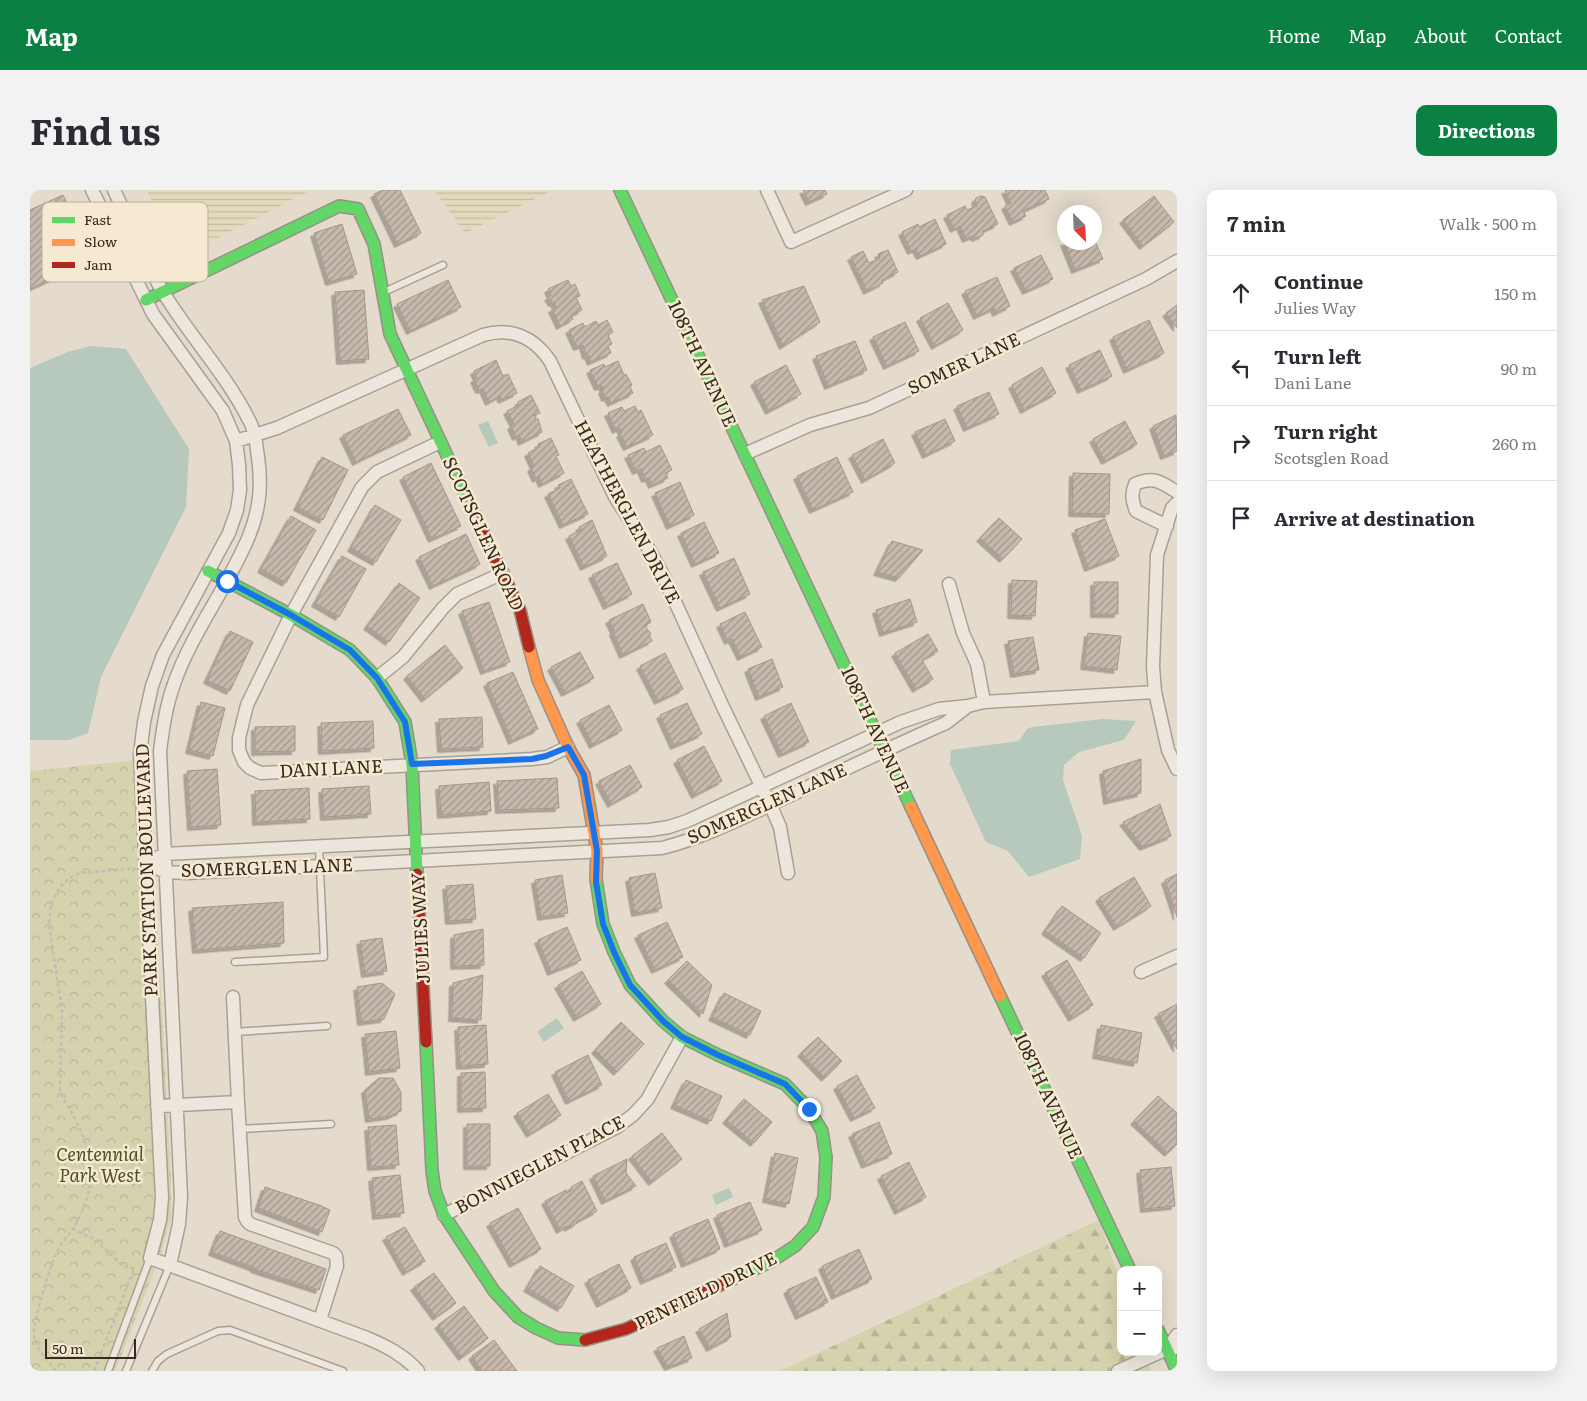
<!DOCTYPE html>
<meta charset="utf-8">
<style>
body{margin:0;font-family:Literata,serif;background:#f2f2f3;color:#2b2b33}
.controls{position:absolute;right:15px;bottom:15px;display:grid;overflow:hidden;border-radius:10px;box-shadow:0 5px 20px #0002}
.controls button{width:45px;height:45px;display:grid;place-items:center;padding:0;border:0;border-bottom:1px solid #e1e1e2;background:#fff;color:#2b2b33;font:25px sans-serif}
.compass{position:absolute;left:1027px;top:15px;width:45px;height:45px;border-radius:50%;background:#fff;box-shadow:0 5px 20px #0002;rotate:156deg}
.scale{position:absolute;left:15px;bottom:12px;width:91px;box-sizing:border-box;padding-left:5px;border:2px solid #37281d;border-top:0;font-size:14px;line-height:18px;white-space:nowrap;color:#37281d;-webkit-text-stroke:4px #f5e9d1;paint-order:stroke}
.stop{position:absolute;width:15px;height:15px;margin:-11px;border:4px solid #1a73e8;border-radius:50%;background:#fff}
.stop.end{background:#1a73e8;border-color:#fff;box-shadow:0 1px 5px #0008}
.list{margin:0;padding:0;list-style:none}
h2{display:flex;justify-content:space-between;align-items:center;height:65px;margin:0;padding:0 20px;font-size:21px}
h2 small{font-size:16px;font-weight:400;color:#7c7c81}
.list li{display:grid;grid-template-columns:32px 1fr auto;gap:15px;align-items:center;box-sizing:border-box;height:75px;padding:0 20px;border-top:1px solid #e1e1e2}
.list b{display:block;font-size:19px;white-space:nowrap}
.list p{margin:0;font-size:16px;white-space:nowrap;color:#7c7c81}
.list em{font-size:16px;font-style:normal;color:#7c7c81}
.icon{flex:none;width:28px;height:28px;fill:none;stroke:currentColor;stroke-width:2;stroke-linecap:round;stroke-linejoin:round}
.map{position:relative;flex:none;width:1147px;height:1181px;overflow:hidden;border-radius:10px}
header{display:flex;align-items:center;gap:30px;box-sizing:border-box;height:70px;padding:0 25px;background:#0b8043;color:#fff}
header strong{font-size:24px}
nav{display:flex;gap:28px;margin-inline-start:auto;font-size:18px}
.intro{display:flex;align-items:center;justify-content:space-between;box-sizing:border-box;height:120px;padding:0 30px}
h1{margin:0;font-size:35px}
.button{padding:12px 22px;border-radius:10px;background:#0b8043;color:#fff;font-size:18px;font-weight:700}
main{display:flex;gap:30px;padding:0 30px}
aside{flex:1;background:#fff;border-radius:10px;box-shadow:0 5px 20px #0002}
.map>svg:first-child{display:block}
</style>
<header>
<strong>Map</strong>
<nav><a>Home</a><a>Map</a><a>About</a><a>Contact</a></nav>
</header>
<div class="intro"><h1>Find us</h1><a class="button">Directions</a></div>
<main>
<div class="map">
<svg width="1147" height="1181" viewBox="0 0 1147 1181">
<defs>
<pattern id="farmland-rules" width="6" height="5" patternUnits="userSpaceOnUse" patternTransform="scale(1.25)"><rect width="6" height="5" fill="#e3d9bc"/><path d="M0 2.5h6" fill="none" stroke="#c3baa1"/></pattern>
<pattern id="forest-firs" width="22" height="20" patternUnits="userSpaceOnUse" patternTransform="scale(1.25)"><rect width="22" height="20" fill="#d5d3ae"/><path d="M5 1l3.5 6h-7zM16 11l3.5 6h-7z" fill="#b7b595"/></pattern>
<pattern id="park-crowns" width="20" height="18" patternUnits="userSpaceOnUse" patternTransform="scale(1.25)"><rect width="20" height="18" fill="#d5d3ae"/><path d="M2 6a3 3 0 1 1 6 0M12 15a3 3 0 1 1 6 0" fill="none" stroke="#b7b595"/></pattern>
<pattern id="building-hatch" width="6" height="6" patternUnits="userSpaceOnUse" patternTransform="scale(1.25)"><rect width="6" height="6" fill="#c7b9ad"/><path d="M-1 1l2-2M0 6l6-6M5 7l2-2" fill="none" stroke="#a2968c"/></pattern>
<filter id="shadow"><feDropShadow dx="-3.5" dy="3.5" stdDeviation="0" flood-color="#0004"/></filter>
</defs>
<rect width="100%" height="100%" fill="#e4dbcc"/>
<path fill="url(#farmland-rules)" d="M117,0H281L148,68Z
M404,0H523L435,43Z"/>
<path fill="url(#forest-firs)" d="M1069,1030L1091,1094V1162H1114L1120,1181H750Z"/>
<path fill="url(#park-crowns)" d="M118,569L141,984V1027L131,1064L85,1181H0V581Z"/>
<path fill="#b7c8bd" d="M60,156L96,159L159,259L156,317L71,487L58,543L39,550H0V178L38,162Z
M458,231L468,253L459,257L448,235Z
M1073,529L1106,531L1094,550L1049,562L1034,575L1033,590L1052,646L1050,669L999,687L978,661L956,652L920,574L921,560L989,551L997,539L1002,537Z
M527,828L534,838L514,852L507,842Z
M699,998L703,1007L686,1015L682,1005Z"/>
<path fill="url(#building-hatch)" stroke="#a4968b" filter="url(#shadow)" d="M353,0H370L391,43L368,54L344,4Z
M773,0H795L797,4L779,12Z
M975,0H1015L1019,9L993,21L996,26L983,32L975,16L981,13Z
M33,5L64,69L0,99V20Z
M951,6L955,7L968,34L953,41V45L946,48L943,46L936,49L930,36L924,39L917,25L935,16L937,20L947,16L945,12L946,8Z
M1124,6L1144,32L1113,56L1093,30Z
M905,29L916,54L890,66L886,59L881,61L872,42L888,34L889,37Z
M312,34L327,84L299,92L284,43Z
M1064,49L1073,69L1045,80L1034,52H1064Z
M858,60L868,82L852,90L853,93L837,101L821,67L833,61L839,73L850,68L848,64Z
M1011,65L1023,89L996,101L984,78Z
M967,87L980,116L966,123L964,118L947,126L935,101Z
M418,90L431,117L380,141L367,114Z
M538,90L541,96L545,94L550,106L546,107L552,120L541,125L543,129L530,136L522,119L526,117L524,112L522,113L518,107L521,106L518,99Z
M774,96L790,132L753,156L732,110Z
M334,100L339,169L310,171L305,102Z
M918,113L933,140L905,156L890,128Z
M1147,115V138L1136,123Z
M577,130L583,142L578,145L582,154L578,156L581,163L561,172L558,165L556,166L553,155L547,157L539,140L553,133L555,137L566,131L568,135Z
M1119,130L1134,163L1097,180L1083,147Z
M875,132L889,161L857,176L843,147Z
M825,151L837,180L798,196L786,166Z
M1070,160L1082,186L1051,200L1039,175Z
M466,170L473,186L478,184L487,203L472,210L470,206L459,212L453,199L449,200L444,189L447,188L444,181Z
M588,171L594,185L596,184L602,195L600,197L603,203L581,213L578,207L575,208L572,200L574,199L572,196L568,197L560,180L574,174L575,177Z
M756,175L771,204L739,221L724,192Z
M1012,177L1026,203L994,220L982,195Z
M959,202L969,224L937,238L927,216Z
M501,205L510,223L504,225L506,229H508L512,242L492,252L489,245L486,247L481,236L484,234L477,221L489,215L488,212Z
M605,216L608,222L611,220L623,245L597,257L590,244L592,242L590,238L586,240L578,223L592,217L594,221Z
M368,219L381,245L326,272L313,245Z
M1146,225L1147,261L1134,266L1123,236Z
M915,229L925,251L896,265L885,242Z
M1095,231L1107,254L1075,271L1063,249Z
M521,248L529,265L526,266L534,283L512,294L509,287L506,289L501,278L504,276L498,263L509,257L508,254Z
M853,249L865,273L835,290L822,265Z
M630,255L642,280L635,283L638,288L622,295L619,288L615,289L611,279L606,281L598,265L614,258L616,262Z
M292,267L318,280L293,330L267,317Z
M807,267L823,302L783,320L767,286Z
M401,273L431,336L402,349L373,287Z
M1043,283L1080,284L1079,324L1042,323Z
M541,289L558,324L533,335L518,304L530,298L528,295Z
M650,292L664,325L640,336L625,303Z
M345,315L371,330L346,372L321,358Z
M261,326L286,340L256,393L231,379Z
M969,328L992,349L973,369L950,348Z
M1075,329L1089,366L1058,378L1045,340Z
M562,330L577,366L554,377L539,346L551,340L549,337Z
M674,332L689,363L665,374L651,343Z
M436,344L450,374L403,396L389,367Z
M862,351L893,360L869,388L847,382Z
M312,366L336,379L309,427L285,413Z
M704,368L720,404L690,418L673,382Z
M587,373L602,404L577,416L562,385Z
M982,390L1007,391L1005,426L981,425Z
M1064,392H1088V424H1064Z
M369,393L390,408L359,452L337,436Z
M880,409L887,432L853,443L846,420Z
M459,412L480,472L454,481L432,421Z
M613,414L621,432L615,436L621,444L619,445L622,451L593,465L583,442L584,440L579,430Z
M715,422L732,457L711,467L702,449L698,451L690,434Z
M200,441L223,452L200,501L177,490Z
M1058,443L1091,446L1087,480L1054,476Z
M898,444L908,461L892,470L903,489L886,499L865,463Z
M1003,447L1009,480L984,484L978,451Z
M415,455L433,478L395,509L377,486Z
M550,462L564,488L535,503L521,477Z
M635,463L653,499L628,511L610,476Z
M742,469L753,497L729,507L718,479Z
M483,482L508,539L482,551L457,493Z
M171,512L195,518L183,566L159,560Z
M657,513L672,544L644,556L630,525Z
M761,513L779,552L752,564L734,526Z
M579,515L592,540L563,555L550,530Z
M452,527L453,557L411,559L409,529Z
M343,531L344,558L292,561L291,533Z
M265,536V561L225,562V537Z
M674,556L692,591L665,605L647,570Z
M1111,569V603L1077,611L1073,581Z
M600,575L612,597L581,614L569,591Z
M187,579L191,635L161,637L157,581Z
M527,588L529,618L469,620L467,591Z
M459,592L461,621L411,625L409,596Z
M339,596L341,624L294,627L292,599Z
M279,598L280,629L226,632L225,601Z
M1130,614L1141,646L1113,657L1093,632Z
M625,683L632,718L605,723L599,688Z
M1147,684V727L1135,690Z
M532,685L538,723L511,727L505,690Z
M1104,687L1121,716L1087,737L1069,708Z
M443,694L446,729L419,731L416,696Z
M253,712L254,753L166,760L162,718Z
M1032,716L1071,743L1054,768L1015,741Z
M637,732L653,767L625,780L608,745Z
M537,737L551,770L521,782L508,750Z
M453,739L454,775L424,776V745Z
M352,748L357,781L335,784L330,751Z
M1037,770L1063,815L1042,828L1015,783Z
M657,771L682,795L673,824L638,790Z
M552,781L571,814L547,828L528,795Z
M453,785L451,830L422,828L423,793Z
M352,793L365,804L354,829L331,832L327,797Z
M694,803L731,821L720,845L682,827Z
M1147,814V859L1128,824Z
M591,832L614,854L587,882L565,860Z
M456,835L458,874L430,876L428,837Z
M1071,835L1112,843L1107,873L1066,865Z
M366,841L370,878L339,882L335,844Z
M788,847L812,871L795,888L771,863Z
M558,865L572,895L539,911L525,882Z
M455,882L456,918L431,919V883Z
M827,885L845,918L824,928L807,896Z
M349,888H363L371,902V921L360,926L339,929L335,900Z
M656,890L692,906L681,931L644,915Z
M518,904L531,925L500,944L487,923Z
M1128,906L1147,923V954L1138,963L1104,931Z
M714,909L742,932L724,953L696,930Z
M849,932L862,964L835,975L822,944Z
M437,934H460V976H437Z
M366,935L369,975L341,977L338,937Z
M632,943L652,969L622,992L602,966Z
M745,963L768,968L759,1014L736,1009Z
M597,969L596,983L606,996L575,1011L563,986Z
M879,972L896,1007L868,1021L851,986Z
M1141,977L1145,1016L1114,1019L1110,980Z
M370,985L374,1023L346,1026L342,988Z
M552,991L567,1021L546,1032L547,1033L538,1038L537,1036L530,1040L515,1011L536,1000L537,1003L542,1000L541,997Z
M235,997L289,1015L300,1020L292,1042L228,1018Z
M720,1012L732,1040L698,1054L687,1025Z
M488,1018L511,1059L483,1074L460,1033Z
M678,1029L690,1059L655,1074L643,1044Z
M375,1037L395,1071L376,1082L356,1047Z
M190,1041L296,1079L289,1100L224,1079L225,1078L182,1062Z
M636,1053L646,1077L614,1091L604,1067Z
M829,1059L842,1089L805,1106L792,1076Z
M589,1074L601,1098L570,1114L558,1090Z
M510,1076L544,1096L531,1118L497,1098Z
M404,1083L426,1113L406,1127L384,1097Z
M786,1087L798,1112L769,1126L757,1100Z
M434,1116L458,1148L432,1167L408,1135Z
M697,1123L701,1147L680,1158L669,1139Z
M654,1146L662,1168L638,1177L627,1158Z
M464,1150L487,1181H452L442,1166Z"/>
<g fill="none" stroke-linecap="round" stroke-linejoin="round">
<g stroke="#a9a095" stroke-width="9">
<path id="lane" d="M354,102L413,75
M205,772L294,767L289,657
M205,842L297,836
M210,939L301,934
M78,1181L120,1068
M96,1181L140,1075
M122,1181L128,1171L137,1164L188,1141L200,1140L313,1181"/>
</g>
<g stroke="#a9a095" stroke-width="15">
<path id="street" d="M62,0L123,124L193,221L206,251L209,275L210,300L207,320L199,343L133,465L122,496L114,532L110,564L132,1008L130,1030L120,1068L337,1148C356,1156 374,1165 388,1181
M84,0C100,34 114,70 133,102C159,145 195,183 218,228C224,238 226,249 227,260C232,292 231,316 219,346C198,397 162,442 144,494C136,516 133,538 130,561L151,1007L149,1034L140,1075
M737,0L761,52L876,0
M206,251L247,238L453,145C481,137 504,147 520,171L585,307L620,361L631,381L693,517L740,614L750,637L758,683
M410,252L347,282L332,297L261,425L217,515L209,548V560L214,572L220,578L231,583L502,569L517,567L538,557
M715,264L780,235L839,218L1116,89L1147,71
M1147,313L1142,318L1127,365L1123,477L1125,502L1138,560L1147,579
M1137,336L1106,321C1102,311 1101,304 1105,294C1125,286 1130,292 1147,302
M919,394L933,443L947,474L954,512
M347,488L373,467L413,418L427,404L473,383
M115,674L134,664L620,640L639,637L657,631L871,532L909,519L938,516L954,512L1125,502
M127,678L135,682L157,683L632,658C676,647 718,625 759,606C811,581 863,556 916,533L938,516
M1111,782L1147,766
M203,807L208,912
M127,916L208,912L215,1027L217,1031L220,1034L303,1063L306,1066L307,1076L290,1130
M414,1025L587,937L603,925L617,910L652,847
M1137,1159L1147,1145
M1088,1181L1137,1159H1143"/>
</g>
<g stroke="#989085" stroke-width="14">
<path id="fast" d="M590,0L881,617
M116,110L309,16L328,19L344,54L360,144L444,323
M178,381L261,425L320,460L347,488L375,532L382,574L387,684
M566,689L573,734L584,762L600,795L633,831L652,847L688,865L755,894L779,919L792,941L796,967L794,1007L783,1037L765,1056L742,1071L701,1090
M970,806L1100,1080
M396,852L402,981L405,1001L414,1025L464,1101L488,1127L506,1138L528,1148L555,1150
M1128,1140L1147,1181"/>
</g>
<g stroke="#989085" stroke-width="14">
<path id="slow" d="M499,457L508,490L538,557L554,585L567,661L566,689
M881,617L970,806"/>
</g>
<g stroke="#989085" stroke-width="14">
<path id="jam" d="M444,323L490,420L499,457
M387,684L396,852
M555,1150L596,1139L701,1090"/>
</g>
<path stroke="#c4bdb4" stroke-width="2.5" stroke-dasharray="4 2.5" stroke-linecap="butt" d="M42,1039L64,1049L94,1077L105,1079
M26,1181C17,1170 6,1160 4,1145C2,1133 22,1070 29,1057C33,1051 39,1045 43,1039C52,1023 61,1003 61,985C62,962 51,939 40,920C36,913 32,907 30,899L32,821L19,734L21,714L27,701L39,688L50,683L105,678
M64,1181L104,1079"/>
<use href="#lane" stroke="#ece6dd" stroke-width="6"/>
<use href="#street" stroke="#ece6dd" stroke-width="12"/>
<use href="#fast" stroke="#63d668" stroke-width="11"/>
<use href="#slow" stroke="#ff974d" stroke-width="11"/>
<use href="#jam" stroke="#b3261e" stroke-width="11"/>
</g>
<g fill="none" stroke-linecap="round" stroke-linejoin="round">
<path stroke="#1a73e8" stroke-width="6" d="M197,391L261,425L320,460L347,488L375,532L382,574L502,569L516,566L538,557L554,585L567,661L566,692L573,734L584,762L600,795L633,831L652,847L688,865L755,894L779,919"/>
</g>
<g text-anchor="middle" stroke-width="5" stroke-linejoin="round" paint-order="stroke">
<g font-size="18" fill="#37281d" stroke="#f5e9d1">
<text transform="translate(672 174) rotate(65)" y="6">108TH AVENUE</text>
<text transform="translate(934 174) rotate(-25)" y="6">SOMER LANE</text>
<text transform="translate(597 322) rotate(62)" y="6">HEATHERGLEN DRIVE</text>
<text transform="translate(453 344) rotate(65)" y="6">SCOTSGLEN ROAD</text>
<text transform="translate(845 540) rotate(65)" y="6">108TH AVENUE</text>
<text transform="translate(301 579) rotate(-3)" y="6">DANI LANE</text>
<text transform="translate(737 614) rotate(-24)" y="6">SOMERGLEN LANE</text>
<text transform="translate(237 678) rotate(-2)" y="6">SOMERGLEN LANE</text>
<text transform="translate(117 680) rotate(-92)" y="6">PARK STATION BOULEVARD</text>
<text transform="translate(391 738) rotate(-93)" y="6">JULIES WAY</text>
<text transform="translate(1018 906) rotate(65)" y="6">108TH AVENUE</text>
<text transform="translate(510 975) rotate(-28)" y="6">BONNIEGLEN PLACE</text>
<text transform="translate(676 1101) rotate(-26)" y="6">PENFIELD DRIVE</text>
</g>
<g font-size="18" font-style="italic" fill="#4a5324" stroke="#f5e9d1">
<text x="70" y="971">Centennial<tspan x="70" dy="21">Park West</tspan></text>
</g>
</g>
<rect x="12" y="12" width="166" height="80" rx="8" fill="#f5e9d1" stroke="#bcaf9b" stroke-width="1"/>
<rect x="22" y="27" width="23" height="6" fill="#63d668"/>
<rect x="22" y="49" width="23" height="7" fill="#ff974d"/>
<rect x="22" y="72" width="23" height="6" fill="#b3261e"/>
<g font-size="14" fill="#37281d">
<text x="54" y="35">Fast</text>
<text x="54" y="57">Slow</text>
<text x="54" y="80">Jam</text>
</g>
</svg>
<div class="controls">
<button>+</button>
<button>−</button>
</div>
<svg class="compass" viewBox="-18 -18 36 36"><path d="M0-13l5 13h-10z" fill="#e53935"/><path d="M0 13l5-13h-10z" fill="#7c7c81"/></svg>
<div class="scale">50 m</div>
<div class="stop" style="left:197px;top:391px"></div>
<div class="stop end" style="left:779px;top:919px"></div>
</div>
<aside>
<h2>7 min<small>Walk · 500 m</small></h2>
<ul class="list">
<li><svg class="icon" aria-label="ahead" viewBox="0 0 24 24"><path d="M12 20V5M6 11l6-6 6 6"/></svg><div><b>Continue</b><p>Julies Way</p></div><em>150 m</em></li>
<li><svg class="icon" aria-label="left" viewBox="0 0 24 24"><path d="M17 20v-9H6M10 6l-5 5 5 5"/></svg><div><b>Turn left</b><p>Dani Lane</p></div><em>90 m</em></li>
<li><svg class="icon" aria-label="right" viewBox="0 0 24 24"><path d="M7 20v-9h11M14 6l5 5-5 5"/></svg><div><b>Turn right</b><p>Scotsglen Road</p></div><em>260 m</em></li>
<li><svg class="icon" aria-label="arrive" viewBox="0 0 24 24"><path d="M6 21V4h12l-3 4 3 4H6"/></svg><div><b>Arrive at destination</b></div></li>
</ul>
</aside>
</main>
